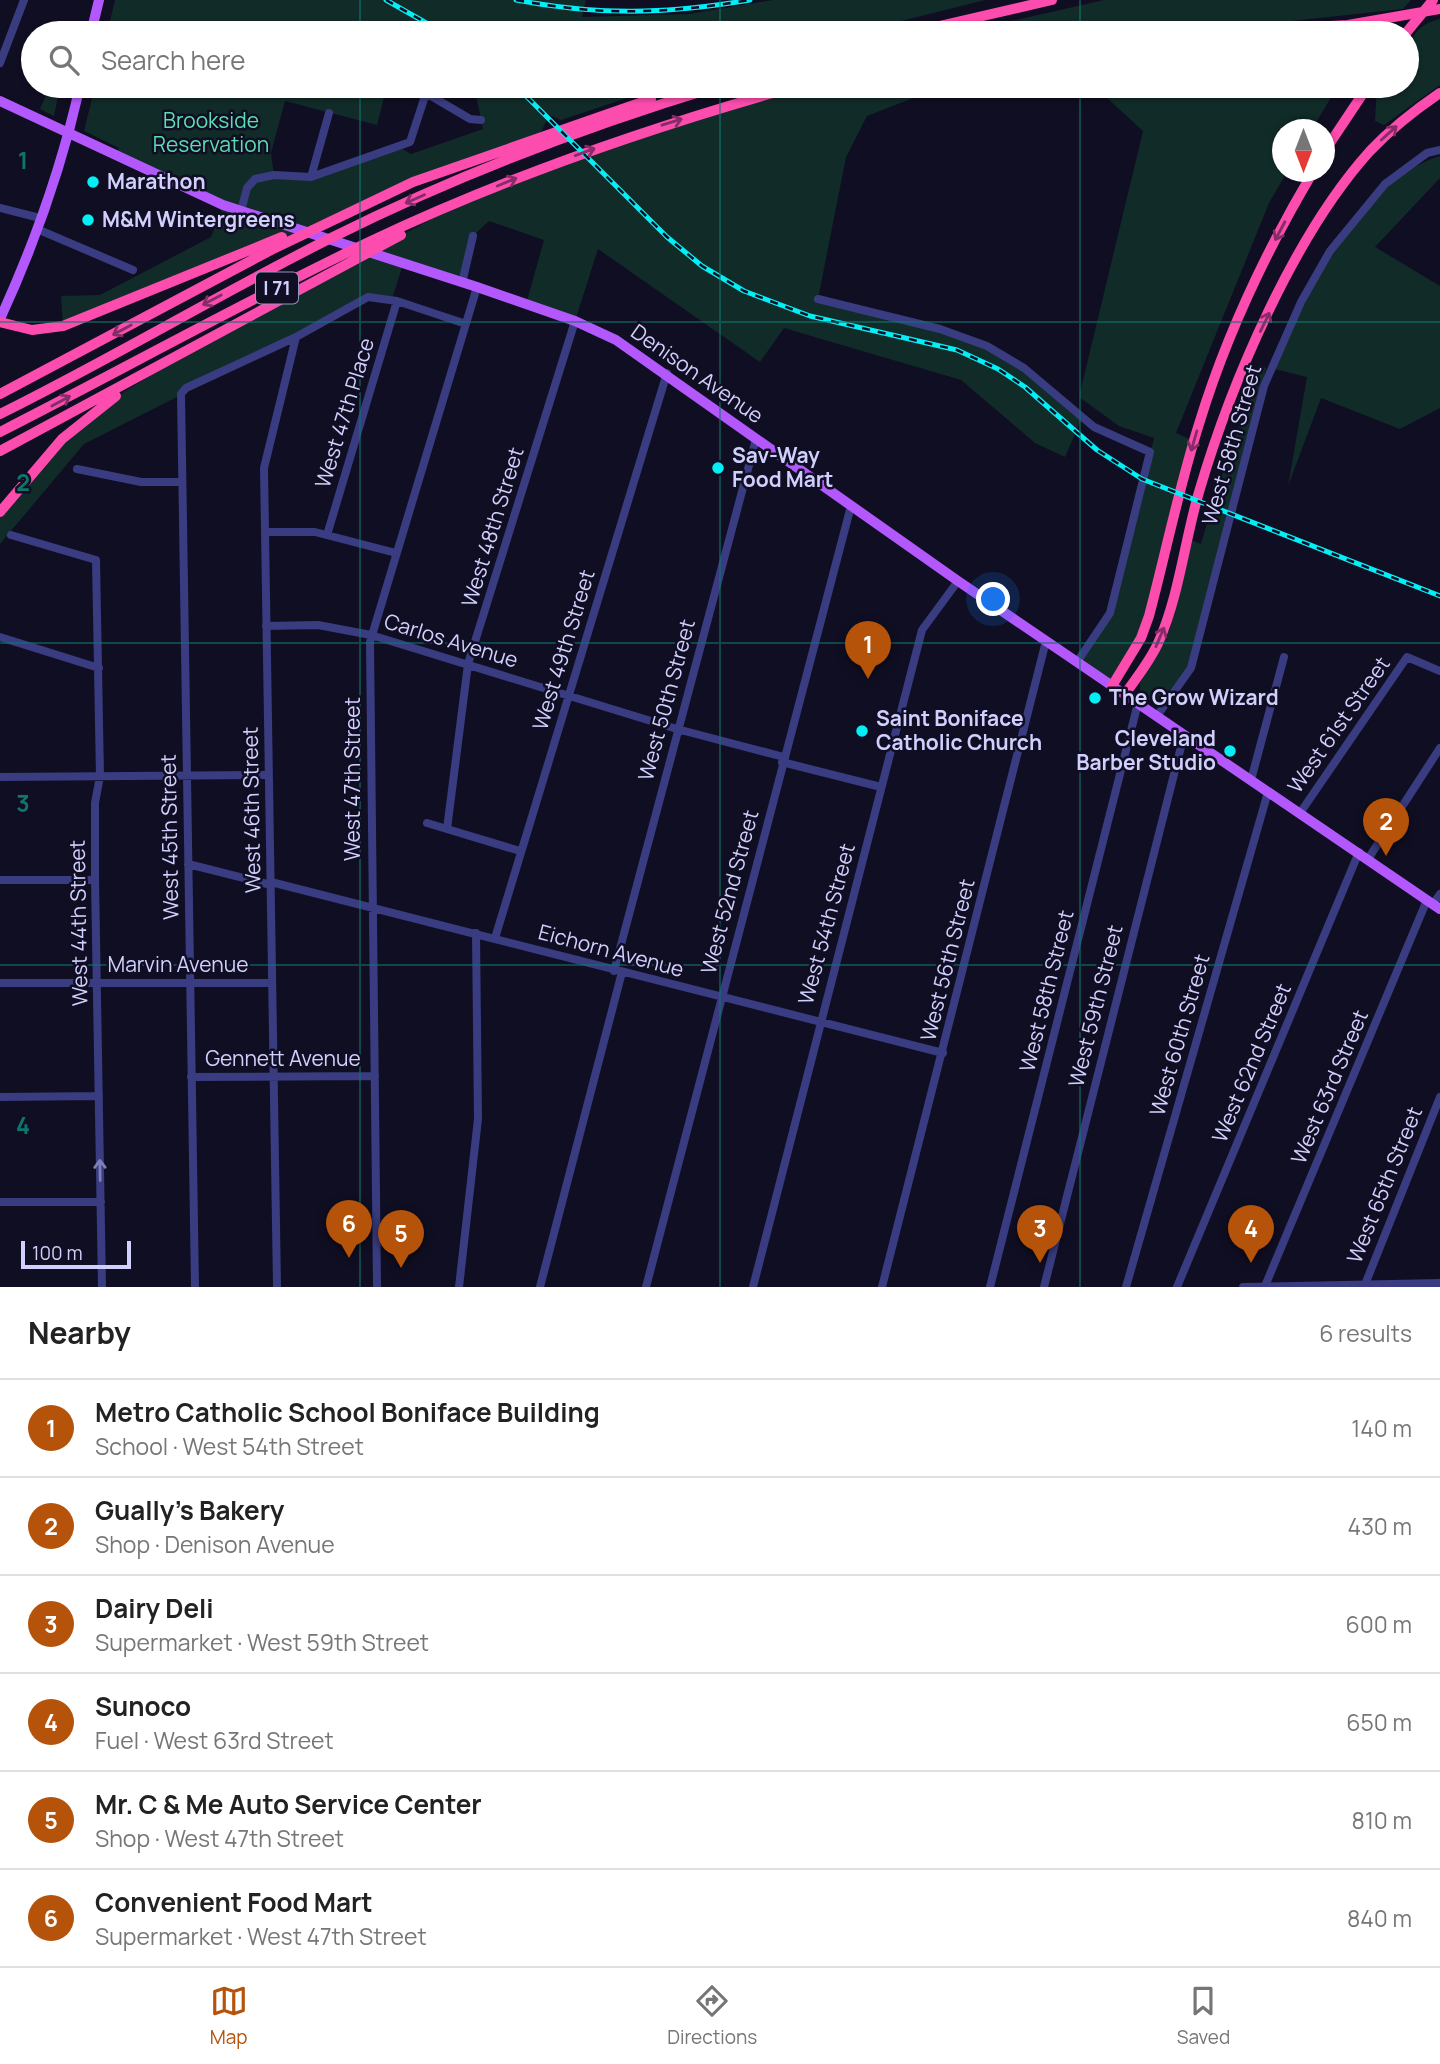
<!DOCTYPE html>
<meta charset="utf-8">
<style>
body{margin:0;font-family:Manrope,sans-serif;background:#f6f6f6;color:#222}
.compass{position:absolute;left:1272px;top:119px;width:63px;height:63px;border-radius:50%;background:#fff;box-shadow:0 2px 5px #0004;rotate:180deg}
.scale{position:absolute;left:21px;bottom:18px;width:110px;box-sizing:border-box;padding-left:7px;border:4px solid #d1cffe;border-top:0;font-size:19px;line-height:24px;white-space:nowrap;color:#d1cffe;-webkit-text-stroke:5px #100e22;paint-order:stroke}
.you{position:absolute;left:994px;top:600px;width:24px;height:24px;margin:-18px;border:5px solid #fff;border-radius:50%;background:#1a73e8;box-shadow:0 0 0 10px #1a73e833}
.badge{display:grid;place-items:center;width:46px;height:46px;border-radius:50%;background:#b45309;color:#fff;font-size:23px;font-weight:700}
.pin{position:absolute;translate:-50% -58px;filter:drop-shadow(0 2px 4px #0008)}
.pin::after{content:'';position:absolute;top:37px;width:24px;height:21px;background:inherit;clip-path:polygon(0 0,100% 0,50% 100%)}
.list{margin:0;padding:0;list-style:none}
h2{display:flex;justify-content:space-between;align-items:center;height:91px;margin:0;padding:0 28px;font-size:30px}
h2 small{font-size:23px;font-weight:400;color:#767676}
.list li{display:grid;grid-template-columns:46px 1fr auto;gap:21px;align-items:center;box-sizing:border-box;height:98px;padding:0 28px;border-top:2px solid #e0e0e0}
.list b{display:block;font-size:26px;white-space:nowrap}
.list p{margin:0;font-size:23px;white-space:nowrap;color:#767676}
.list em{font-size:23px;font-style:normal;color:#767676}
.icon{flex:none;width:38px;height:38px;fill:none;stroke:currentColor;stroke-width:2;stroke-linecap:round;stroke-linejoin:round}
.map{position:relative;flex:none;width:1440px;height:1287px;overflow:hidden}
.search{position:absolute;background:#fff;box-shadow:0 2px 5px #0004;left:21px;right:21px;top:21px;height:77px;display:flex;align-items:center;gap:18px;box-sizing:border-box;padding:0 24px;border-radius:38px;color:#767676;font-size:26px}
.sheet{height:679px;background:#fff}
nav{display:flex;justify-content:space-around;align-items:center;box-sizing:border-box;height:98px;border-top:2px solid #e0e0e0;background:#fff;font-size:19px;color:#767676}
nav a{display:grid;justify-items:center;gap:4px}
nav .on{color:#b45309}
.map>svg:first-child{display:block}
</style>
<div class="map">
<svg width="1440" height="1287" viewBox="0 0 1440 1287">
<rect width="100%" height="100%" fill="#100e22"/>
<path fill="#112b29" d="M115,0H608H586L582,17L689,14L773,0H985L853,33H107Z
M1104,0H1411L1403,9L1282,22L1155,23L959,33Z
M1440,19V85L1384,125L1375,121L1377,86H1407C1407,56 1404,27 1440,19Z
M50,86H60L54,116L40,109Z
M95,86H387L377,125L285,101L271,153L274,175L311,177L401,148L411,154L483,129L474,86H663L561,120L549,115L539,137L63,326L61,296L100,295L211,237L223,206L116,156L119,148L84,131Z
M797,86H944L867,116L846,157L818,299L961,335L1024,368L1082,418L1065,457L1035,443L961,380L784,328L760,362L598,249L575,321L526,304L544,240L489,221L473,236L462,283L403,264L392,299L377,296L84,444L0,544V512L36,466L99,408L205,341L484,191Z
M1094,86H1338L1312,129L1282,130V172H1287L1269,203L1176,433L1194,441L1149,616L1112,686L1077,662L1110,613L1154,438L1119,426L1079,397L1143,131Z
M1440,156V178L1375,247L1440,286V408L1400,429L1321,398L1288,486L1307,377L1275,369C1305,296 1360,181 1440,156Z
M1260,365L1266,368L1188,669L1161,707L1140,694V683L1170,629L1191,540L1201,544L1219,483Z"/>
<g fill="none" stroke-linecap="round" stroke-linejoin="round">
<path stroke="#393c80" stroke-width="8" d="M0,63L24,0
M311,177L329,113
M0,208L40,218
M241,211L247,188L255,179L274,175L311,177L410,142L426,93L470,119L481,120
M37,229L133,270
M462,283L473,236
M818,299L940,329L987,346L1024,368L1094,427L1150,452L1110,613L1077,662
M77,469L141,482H181
M266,532H315L396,553
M11,535L96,560L100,776L95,803V880L102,1287
M327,535L397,301
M266,626L318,625L371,635L677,729L784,757
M0,637L99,668
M1157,716L1191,668L1264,386L1301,302L1330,251L1385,184L1427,153L1440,150
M782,762L881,787
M0,777L268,775
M1251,780L1284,657
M1300,813L1407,657L1440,671
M427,823L520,851
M447,829L468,664L575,321
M1368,859L1440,748
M188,864L271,885
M0,880H95
M271,882L943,1053
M1433,904L1440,894
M495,938L667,373
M614,971L756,439
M0,983H272
M191,1077L375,1076
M0,1097L99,1096
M0,1202H101
M1265,1286L1427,900
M195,1287L181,394L186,388L296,337L368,297L397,301L466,324
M277,1287L264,468L296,337
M377,1287L370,642L477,287
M459,1287L478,1119L476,933
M540,1287L622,972
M646,1287L851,506
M753,1287L922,630L958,581
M882,1287L1046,641
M990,1287L1138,703
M1044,1287L1184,735
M1126,1287L1268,792
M1177,1287L1359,852
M1243,1287L1440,1283
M1364,1287L1440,1097"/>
<path stroke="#b358fc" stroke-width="10" d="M91,33L99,0
M0,101L223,205L477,287L575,321L616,340L958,581L1440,909
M0,319C34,245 62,166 80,86"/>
<path stroke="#fc4cad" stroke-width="10" d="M909,33L1052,0
M1213,33L1348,25L1440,9
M1406,33L1433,0
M1324,152L1368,86
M0,322L32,330L63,326L282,237
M0,394L271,250L413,182L651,99
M0,414C113,358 221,293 333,237C457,175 587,126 719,86
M0,432C124,369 245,301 371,241C508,176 651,127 797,86
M0,451L401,235
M0,512L62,439L116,396
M1112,686L1141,638L1149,616C1166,552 1179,487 1199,424C1226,336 1266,251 1313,172
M1125,694C1137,677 1151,660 1159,641C1179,596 1185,539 1199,492C1231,383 1294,235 1370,151C1391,129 1415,110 1440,93"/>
<g stroke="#04eef5" stroke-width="5">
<path id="rail" d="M386,0L444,33
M516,0C601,16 665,14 750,0
M516,86L667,237L702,266L744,291L810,316L957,350L998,369L1025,387L1097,450L1142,479L1440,596"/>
</g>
<use href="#rail" stroke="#100e22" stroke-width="2.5" stroke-dasharray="8" stroke-linecap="butt"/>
</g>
<defs><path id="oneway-shaft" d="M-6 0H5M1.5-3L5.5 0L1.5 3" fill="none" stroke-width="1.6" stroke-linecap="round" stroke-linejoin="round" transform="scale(1.75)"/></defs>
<g stroke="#862d68">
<use href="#oneway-shaft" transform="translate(672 122) rotate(-17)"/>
<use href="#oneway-shaft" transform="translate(1389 133) rotate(-42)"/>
<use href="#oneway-shaft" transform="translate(585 152) rotate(-20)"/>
<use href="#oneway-shaft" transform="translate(507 182) rotate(-22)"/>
<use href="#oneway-shaft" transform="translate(415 199) rotate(156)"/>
<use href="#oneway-shaft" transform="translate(1280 231) rotate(118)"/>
<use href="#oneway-shaft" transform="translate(212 300) rotate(152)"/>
<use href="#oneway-shaft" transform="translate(1265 322) rotate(-64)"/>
<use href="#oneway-shaft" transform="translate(122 330) rotate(152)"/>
<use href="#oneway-shaft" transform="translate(61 401) rotate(-28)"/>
<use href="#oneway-shaft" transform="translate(1194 441) rotate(106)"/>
<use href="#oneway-shaft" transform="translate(1160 637) rotate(-67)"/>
</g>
<use stroke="#7d7eb9" href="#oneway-shaft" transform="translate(100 1170) rotate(-91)"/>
<path fill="none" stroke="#0f766e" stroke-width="2" stroke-opacity="0.55" d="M360,0V33M720,0V33M1080,0V33M360,86V1287M720,86V1287M1080,86V1287M0,322H1440M0,643H1440M0,965H1440"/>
<g fill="#04eef5" stroke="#100e22" stroke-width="2.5">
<circle cx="93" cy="182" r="7"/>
<circle cx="88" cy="220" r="7"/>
<circle cx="718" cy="468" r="7"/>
<circle cx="1095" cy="698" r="7"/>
<circle cx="862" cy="731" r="7"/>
<circle cx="1230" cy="751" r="7"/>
</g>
<g text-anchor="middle" stroke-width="5" stroke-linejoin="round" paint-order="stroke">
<rect fill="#100e22" stroke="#9795bc" stroke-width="2" x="256" y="272.5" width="42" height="31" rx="5"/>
<g font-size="19" font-weight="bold" fill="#d1cffe">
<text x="277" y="295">I 71</text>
</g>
<g font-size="21" fill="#5cddb4" stroke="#100e22">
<text x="211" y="128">Brookside<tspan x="211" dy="24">Reservation</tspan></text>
</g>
<g font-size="21" font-weight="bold" fill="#d1cffe" stroke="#100e22" text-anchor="start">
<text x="107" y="189">Marathon</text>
<text x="102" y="227">M&amp;M Wintergreens</text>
<text x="732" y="463">Sav-Way<tspan x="732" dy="24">Food Mart</tspan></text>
<text x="1109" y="705">The Grow Wizard</text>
<text x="876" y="726">Saint Boniface<tspan x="876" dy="24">Catholic Church</tspan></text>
<text x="1216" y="746" text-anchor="end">Cleveland<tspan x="1216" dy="24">Barber Studio</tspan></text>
</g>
<g font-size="21" fill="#d1cffe" stroke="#100e22">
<text transform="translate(697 374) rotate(35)" y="7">Denison Avenue</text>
<text transform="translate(345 413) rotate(-73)" y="7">West 47th Place</text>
<text transform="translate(1232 445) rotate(-74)" y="7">West 58th Street</text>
<text transform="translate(493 527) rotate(-73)" y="7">West 48th Street</text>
<text transform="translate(451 641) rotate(17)" y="7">Carlos Avenue</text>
<text transform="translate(564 650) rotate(-73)" y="7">West 49th Street</text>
<text transform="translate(667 700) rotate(-75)" y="7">West 50th Street</text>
<text transform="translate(1339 725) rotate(-55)" y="7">West 61st Street</text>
<text transform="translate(353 779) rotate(-90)" y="7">West 47th Street</text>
<text transform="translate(252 810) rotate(-91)" y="7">West 46th Street</text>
<text transform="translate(170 837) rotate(-91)" y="7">West 45th Street</text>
<text transform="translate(730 892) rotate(-75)" y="7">West 52nd Street</text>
<text transform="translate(79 923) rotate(-91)" y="7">West 44th Street</text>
<text transform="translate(827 924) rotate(-75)" y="7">West 54th Street</text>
<text transform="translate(611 951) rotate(15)" y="7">Eichorn Avenue</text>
<text transform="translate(948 960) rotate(-76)" y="7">West 56th Street</text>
<text x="178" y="972">Marvin Avenue</text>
<text transform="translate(1047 991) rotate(-76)" y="7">West 58th Street</text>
<text transform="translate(1096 1006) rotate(-76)" y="7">West 59th Street</text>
<text transform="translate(1180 1035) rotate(-74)" y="7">West 60th Street</text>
<text x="283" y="1066">Gennett Avenue</text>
<text transform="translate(1252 1063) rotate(-67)" y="7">West 62nd Street</text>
<text transform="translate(1330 1087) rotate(-67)" y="7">West 63rd Street</text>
<text transform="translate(1385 1185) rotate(-68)" y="7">West 65th Street</text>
</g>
</g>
<g font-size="23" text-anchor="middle" font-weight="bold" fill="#0f766e" stroke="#100e22" stroke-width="5" stroke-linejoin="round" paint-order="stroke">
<text x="23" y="169">1</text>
<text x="23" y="491">2</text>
<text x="23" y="812">3</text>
<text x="23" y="1134">4</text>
</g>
</svg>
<svg class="compass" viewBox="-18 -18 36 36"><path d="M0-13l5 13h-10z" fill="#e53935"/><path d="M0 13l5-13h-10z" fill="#767676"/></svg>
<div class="scale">100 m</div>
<div class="you"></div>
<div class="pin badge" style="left:868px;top:679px">1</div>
<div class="pin badge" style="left:1386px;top:856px">2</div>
<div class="pin badge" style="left:1040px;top:1263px">3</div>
<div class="pin badge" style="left:1251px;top:1263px">4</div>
<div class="pin badge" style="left:401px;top:1268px">5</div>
<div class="pin badge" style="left:349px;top:1258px">6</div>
<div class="search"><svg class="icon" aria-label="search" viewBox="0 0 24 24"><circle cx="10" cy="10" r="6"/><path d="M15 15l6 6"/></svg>Search here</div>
</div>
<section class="sheet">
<h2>Nearby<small>6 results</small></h2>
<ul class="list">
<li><span class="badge">1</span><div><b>Metro Catholic School Boniface Building</b><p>School · West 54th Street</p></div><em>140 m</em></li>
<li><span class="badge">2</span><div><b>Gually's Bakery</b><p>Shop · Denison Avenue</p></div><em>430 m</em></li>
<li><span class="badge">3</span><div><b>Dairy Deli</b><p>Supermarket · West 59th Street</p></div><em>600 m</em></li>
<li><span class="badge">4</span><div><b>Sunoco</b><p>Fuel · West 63rd Street</p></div><em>650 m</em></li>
<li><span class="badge">5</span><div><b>Mr. C &amp; Me Auto Service Center</b><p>Shop · West 47th Street</p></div><em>810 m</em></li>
<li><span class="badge">6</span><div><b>Convenient Food Mart</b><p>Supermarket · West 47th Street</p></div><em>840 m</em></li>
</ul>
</section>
<nav>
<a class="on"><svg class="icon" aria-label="map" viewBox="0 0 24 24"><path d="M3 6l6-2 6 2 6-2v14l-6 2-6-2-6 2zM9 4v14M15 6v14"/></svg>Map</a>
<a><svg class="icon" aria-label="directions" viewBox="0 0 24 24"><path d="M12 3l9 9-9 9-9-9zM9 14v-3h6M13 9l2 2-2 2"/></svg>Directions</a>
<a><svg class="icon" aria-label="saved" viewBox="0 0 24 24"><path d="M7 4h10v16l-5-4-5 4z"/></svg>Saved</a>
</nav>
